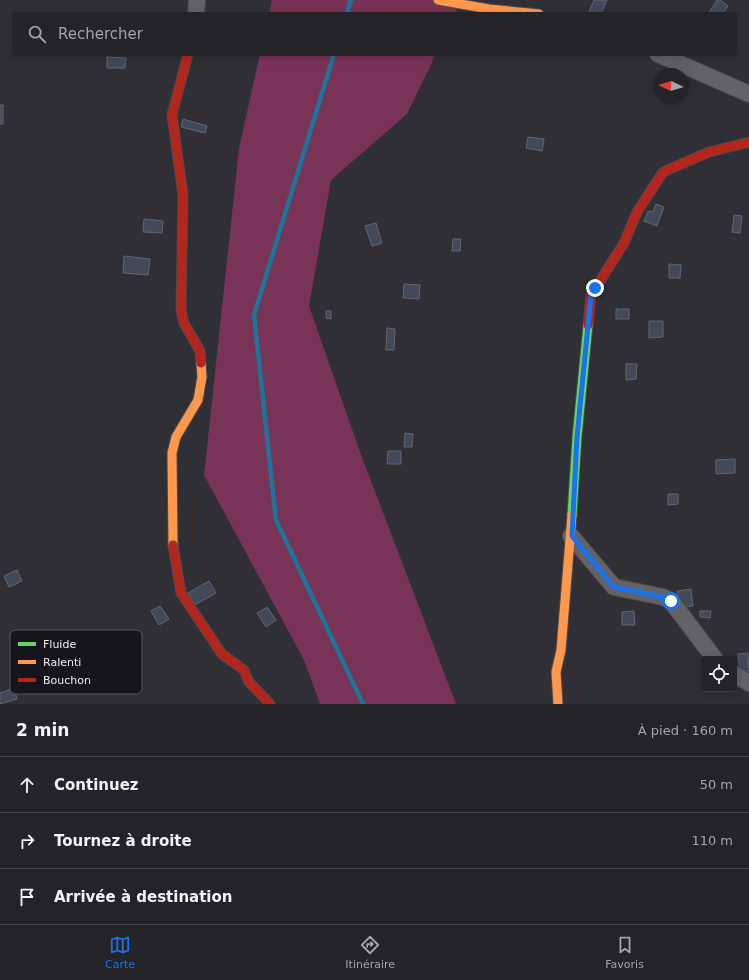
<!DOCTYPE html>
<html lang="fr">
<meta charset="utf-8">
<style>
body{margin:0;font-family:"DejaVu Sans",sans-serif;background:#302f34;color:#f1f3f6}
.controls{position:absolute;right:12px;bottom:12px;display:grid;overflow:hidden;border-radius:4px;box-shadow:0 2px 10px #0003}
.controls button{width:36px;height:36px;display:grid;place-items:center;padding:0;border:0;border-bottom:1px solid #414045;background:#242328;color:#f1f3f6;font:20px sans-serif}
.compass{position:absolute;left:653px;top:68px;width:36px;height:36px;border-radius:50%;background:#242328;box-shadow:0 2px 10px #0003;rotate:274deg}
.stop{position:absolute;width:12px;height:12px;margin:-9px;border:3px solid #1a73e8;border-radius:50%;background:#fff}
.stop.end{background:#1a73e8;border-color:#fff;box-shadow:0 1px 4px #0008}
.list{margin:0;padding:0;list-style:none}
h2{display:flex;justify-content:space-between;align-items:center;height:52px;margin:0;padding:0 16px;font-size:17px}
h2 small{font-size:13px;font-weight:400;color:#a3a4a8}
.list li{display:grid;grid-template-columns:26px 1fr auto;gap:12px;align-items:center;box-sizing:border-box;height:56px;padding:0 16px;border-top:1px solid #414045}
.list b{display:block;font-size:15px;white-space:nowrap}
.list em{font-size:13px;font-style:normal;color:#a3a4a8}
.icon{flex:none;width:22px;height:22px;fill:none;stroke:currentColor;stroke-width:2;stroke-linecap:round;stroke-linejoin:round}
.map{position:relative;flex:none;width:749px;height:704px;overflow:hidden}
.search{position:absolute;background:#242328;box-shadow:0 2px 10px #0003;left:12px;right:12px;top:12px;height:44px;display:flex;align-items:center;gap:10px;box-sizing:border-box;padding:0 14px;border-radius:4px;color:#a3a4a8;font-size:15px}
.sheet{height:220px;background:#242328}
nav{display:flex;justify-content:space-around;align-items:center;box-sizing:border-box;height:56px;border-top:1px solid #414045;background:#242328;font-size:11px;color:#a3a4a8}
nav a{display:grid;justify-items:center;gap:2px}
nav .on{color:#1a73e8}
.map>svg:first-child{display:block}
</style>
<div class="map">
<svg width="749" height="704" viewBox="0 0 749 704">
<rect width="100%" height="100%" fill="#302f36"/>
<path fill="#793356" d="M272,0H461L455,14H269Z
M260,54H436L407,114L331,180L309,306L360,452L456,704H320L304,660L204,475L239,148Z"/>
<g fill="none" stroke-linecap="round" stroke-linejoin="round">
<path stroke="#1e759a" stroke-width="4.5" d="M347,14L351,0
M334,54L254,315L276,520L363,704"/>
</g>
<path fill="#424a5a" stroke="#63656b" d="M594,0H607L601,14H588Z
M717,0H720L728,6L722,14H708Z
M107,57L126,58L125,68H107Z
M0,105H3V124H0Z
M183,119L207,126L205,133L181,127Z
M528,137L544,139L542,151L526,148Z
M656,204L664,207L657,226L644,221L648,211L653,212Z
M734,215L742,216L740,233L732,232Z
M144,219L163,221L162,233L143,232Z
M376,223L382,243L372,246L365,226Z
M453,239H461L460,251H452Z
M124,256L150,259L148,275L123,273Z
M669,264L681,265L680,278H669Z
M404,284L420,285L419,299L403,298Z
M616,309H629V319H616Z
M326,311H331V319L326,318Z
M649,321H663V337L649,338Z
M387,328L395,329L394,350H386Z
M626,364H637L636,379L626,380Z
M405,433L413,434L412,447H404Z
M388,451H401V464H387Z
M735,459V473L716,474V460Z
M668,494H678V504L668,505Z
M17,570L22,581L9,587L4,576Z
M209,581L216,593L195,605L188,593Z
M691,589L693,606L679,608L677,591Z
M160,606L169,619L159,625L151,611Z
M267,607L276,620L266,627L257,613Z
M634,611L635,625H622V612Z
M700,611H711L710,618L700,617Z
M748,653L749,671H740L738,654Z
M14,688L17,699L0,704V693Z"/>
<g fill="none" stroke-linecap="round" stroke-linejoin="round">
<g stroke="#4b4a51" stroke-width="18">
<path id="street" d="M196,14L197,0
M658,54L749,94
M571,536L614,587L663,597L671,601L715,659
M734,674L749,683"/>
</g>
<g stroke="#4b4a51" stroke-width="11">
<path id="fast" d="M572,515L577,437L588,325"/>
</g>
<g stroke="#4b4a51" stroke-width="11">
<path id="slow" d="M438,0L489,9L539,14
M173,545L172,453L176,437L198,400L202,377L201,363
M558,704L556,672L561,650L572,515"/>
</g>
<g stroke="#4b4a51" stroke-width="11">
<path id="jam" d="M188,54L172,115L183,195L181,310L184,323L200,351L201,363
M588,325L591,295L624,243L637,212L663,172L709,152L749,142
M173,545L181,593L222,654L244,670L249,682L270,704"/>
</g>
<use href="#street" stroke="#626267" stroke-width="16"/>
<use href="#fast" stroke="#63d668" stroke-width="9"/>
<use href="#slow" stroke="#ff974d" stroke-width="9"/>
<use href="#jam" stroke="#b3261e" stroke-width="9"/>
</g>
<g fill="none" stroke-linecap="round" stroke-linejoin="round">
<path stroke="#1a73e8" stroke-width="5" d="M595,288L591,295L577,437L572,536L614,587L663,597L671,601"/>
</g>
<rect x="10" y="630" width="132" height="64" rx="6" fill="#16151b" stroke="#56565c" stroke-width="1"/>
<rect x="18" y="642" width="18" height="4" fill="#63d668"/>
<rect x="18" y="660" width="18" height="4" fill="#ff974d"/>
<rect x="18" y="678" width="18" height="4" fill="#b3261e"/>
<g font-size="11" fill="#edecf5">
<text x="43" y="648">Fluide</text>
<text x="43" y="666">Ralenti</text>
<text x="43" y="684">Bouchon</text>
</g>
</svg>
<div class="controls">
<button><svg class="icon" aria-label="locate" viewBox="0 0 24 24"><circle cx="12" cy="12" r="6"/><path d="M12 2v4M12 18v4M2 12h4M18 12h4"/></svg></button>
</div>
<svg class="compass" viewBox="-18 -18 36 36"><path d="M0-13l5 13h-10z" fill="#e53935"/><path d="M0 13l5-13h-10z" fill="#a3a4a8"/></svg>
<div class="stop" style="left:671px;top:601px"></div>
<div class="stop end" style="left:595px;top:288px"></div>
<div class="search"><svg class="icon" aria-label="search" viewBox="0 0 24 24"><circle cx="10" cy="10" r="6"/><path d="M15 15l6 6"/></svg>Rechercher</div>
</div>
<section class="sheet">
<h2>2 min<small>À pied · 160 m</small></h2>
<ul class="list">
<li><svg class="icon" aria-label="ahead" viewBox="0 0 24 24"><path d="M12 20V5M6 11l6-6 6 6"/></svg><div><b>Continuez</b></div><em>50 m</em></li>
<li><svg class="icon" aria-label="right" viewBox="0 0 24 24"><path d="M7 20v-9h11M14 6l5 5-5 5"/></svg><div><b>Tournez à droite</b></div><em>110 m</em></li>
<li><svg class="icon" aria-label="arrive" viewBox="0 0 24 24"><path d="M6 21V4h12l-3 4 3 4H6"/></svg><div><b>Arrivée à destination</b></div></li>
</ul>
</section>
<nav>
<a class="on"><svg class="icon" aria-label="map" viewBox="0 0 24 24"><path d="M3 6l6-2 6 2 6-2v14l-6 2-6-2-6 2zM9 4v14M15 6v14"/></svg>Carte</a>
<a><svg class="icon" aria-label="directions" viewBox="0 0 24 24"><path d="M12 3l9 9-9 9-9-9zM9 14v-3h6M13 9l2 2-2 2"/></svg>Itinéraire</a>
<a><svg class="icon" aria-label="saved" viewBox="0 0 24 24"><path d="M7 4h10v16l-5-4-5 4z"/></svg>Favoris</a>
</nav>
